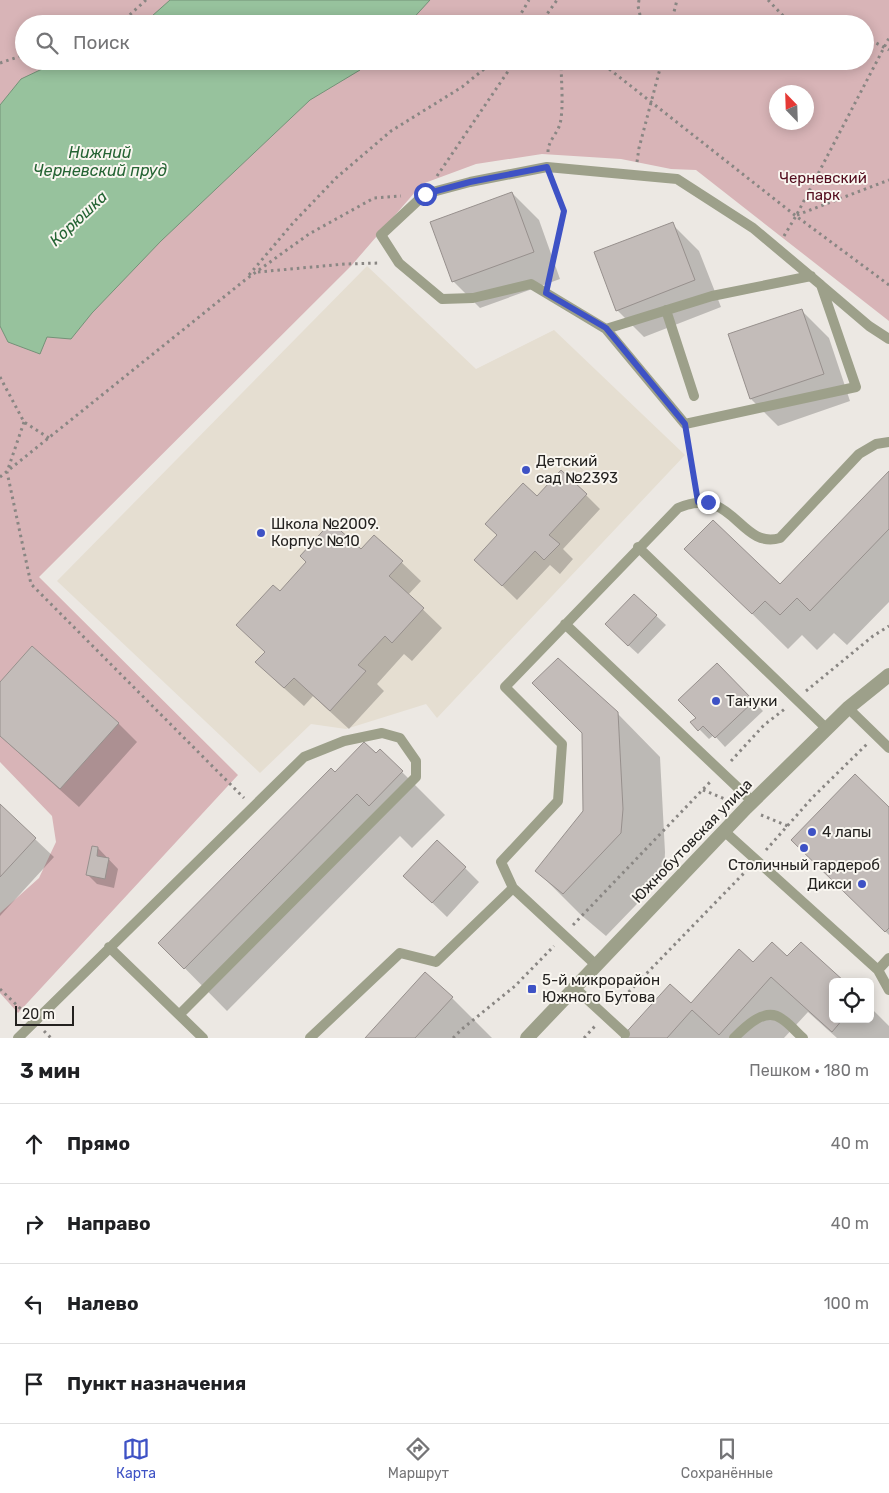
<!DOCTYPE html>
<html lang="ru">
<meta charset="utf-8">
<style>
body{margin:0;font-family:Rubik,sans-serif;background:#f6f6f6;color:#202124}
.controls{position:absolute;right:15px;bottom:15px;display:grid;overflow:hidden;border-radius:8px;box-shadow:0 2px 12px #0003}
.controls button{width:45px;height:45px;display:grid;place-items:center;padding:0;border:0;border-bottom:1px solid #e0e0e0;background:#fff;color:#202124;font:25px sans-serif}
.compass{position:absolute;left:769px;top:85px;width:45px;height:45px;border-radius:50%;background:#fff;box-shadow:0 2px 12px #0003;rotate:337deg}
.scale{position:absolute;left:15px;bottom:12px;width:59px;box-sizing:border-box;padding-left:5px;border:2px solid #242220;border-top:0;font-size:14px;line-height:18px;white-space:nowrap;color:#242220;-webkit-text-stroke:4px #f9f6f0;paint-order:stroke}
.stop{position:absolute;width:15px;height:15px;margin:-11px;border:4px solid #3e52c5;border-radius:50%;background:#fff}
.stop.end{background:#3e52c5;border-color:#fff;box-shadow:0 1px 5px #0008}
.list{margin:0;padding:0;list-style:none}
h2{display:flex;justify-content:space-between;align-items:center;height:65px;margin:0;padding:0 20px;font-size:21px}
h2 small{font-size:16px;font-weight:400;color:#757577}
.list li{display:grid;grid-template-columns:32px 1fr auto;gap:15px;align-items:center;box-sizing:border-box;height:80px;padding:0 20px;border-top:1px solid #e0e0e0}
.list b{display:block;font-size:19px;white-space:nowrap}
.list em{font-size:16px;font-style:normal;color:#757577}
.icon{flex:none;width:28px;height:28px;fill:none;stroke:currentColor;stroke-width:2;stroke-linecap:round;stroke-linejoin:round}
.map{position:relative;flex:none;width:889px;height:1038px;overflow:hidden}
.search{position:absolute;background:#fff;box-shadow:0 2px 12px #0003;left:15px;right:15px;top:15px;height:55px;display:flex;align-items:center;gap:12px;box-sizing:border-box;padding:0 18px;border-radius:28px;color:#757577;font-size:19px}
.sheet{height:385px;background:#fff}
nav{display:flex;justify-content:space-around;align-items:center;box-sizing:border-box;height:70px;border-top:1px solid #e0e0e0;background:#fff;font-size:14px;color:#757577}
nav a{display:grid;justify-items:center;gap:2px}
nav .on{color:#3e52c5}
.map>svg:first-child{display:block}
</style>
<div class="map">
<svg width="889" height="1038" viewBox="0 0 889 1038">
<rect width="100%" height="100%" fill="#ece8e3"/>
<path fill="#e5ded1" d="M367,266L476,369L554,330L685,455L437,718L426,704L346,729L311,724L260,773L57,581Z"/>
<path fill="#d8b4b7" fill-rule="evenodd" d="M0,0H889V321L696,170L671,169L621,159L542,154L476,164L422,184L351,266L39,577L238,775L18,1013L0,993V913L39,878L56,842L52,816L0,762ZM24,24H865V61H24ZM776,92H806V122H776Z"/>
<path fill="#97c29d" stroke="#749278" d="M170,0H430L408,24H143Z
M59,61H369L360,70L310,100L161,241L92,313L71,339L47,337L40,354L8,342L0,326V105L21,79Z"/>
<path fill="#0003" d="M512,193L539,220L560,279L480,308L453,281Z
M672,224L699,251L721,307L644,337L617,310Z
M802,311L829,338L850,401L778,426L751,399L730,335Z
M889,473V602L847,645L834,633L817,650L802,635L788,649L686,549L780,586Z
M586,495L600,509L563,549L573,559L560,574L550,565L517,600L490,574Z
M374,536L421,581L408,595L442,628L412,661L404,654L377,684L384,691L349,729L313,696L304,706L276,681L266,652L280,593L361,551Z
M634,595L666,625L638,654L616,634Z
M717,665L763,711L725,747L714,735L709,739L692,722L697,718Z
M0,684L118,723L137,742L79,807L0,736Z
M617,713L660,757L665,852L664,876L606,936L580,914L537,871L584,811Z
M380,750L445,815L412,848L400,836L227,1011L160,943L335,774L376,755Z
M0,806L54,857L0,916Z
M889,809V935L792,840Z
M98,848L118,869L114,888L97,884L87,874Z
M465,868L479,882L447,917L419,890Z
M788,958L833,982V1019H870V1007L889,1026V1038H837L808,1012L784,1038H622L691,1005L754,964Z
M425,974L452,998L492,1038H366Z"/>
<path fill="#c3bcb9" stroke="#97908d" d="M512,192L534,252L452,282L430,222Z
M673,222L695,280L616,311L594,252Z
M802,309L824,374L750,399L728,334Z
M561,470L587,494L549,535L560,544L544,560L535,551L502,586L474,560L497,535L485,524L523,483L537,496Z
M889,471V529L810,611L797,598L780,615L765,601L752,614L684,549L713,520L780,584Z
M331,522L361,549L374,535L403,561L389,576L424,608L392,643L385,636L358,665L366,671L330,711L294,678L284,688L255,662L265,652L236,625L273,585L280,591L306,562L300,556Z
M634,594L657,615L628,646L605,624Z
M32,646L119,723L60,789L0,736V682Z
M558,658L618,712L623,809L621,833L563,894L535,871L583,811L582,733L532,683Z
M717,663L754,701L715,738L703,726L698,731L690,722L696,718L678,700Z
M364,742L376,753L380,749L403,771L369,806L357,794L184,969L158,943L331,768L335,772Z
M855,774L889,807V928L885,932L791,840Z
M0,804L36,838L0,877Z
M437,840L466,867L432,903L403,876Z
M92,846L98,847L97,856L109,858L105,879L86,875Z
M772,942L787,956L801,942L845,982H833V1019H843L832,1032L771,977L719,1035L692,1010L667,1038H621L670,984L691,1003L739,949L753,962Z
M425,972L453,997L415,1038H365Z"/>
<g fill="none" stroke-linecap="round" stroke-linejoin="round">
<path stroke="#898683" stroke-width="3" stroke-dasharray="2.5 4" stroke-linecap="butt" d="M639,0L638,6L642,24
M768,0L791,24
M544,18L551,24
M113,24L124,20L146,0
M515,24L529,0
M540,24L557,0
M671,24L677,0
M832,24H843
M865,37L889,50
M599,61L796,216L889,285
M0,63L24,55
M548,152C548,141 557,134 560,124C564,107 561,79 561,61
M637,162L639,148L662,61
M437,176L515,61
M797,215L889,180
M784,236L796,216L889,38
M258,272L345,264L381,263
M249,275L293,223L336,178L391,131L462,87L494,61
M549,280L564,211L553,182
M0,377L24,422L49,438
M24,422L7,472L31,584L244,798
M687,436L696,489
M0,477L245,280L309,234L374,198L401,196
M806,691L873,636L889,626
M731,761L764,725L786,708
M703,790L730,801
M761,815L788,826
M766,850L813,797L867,744
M573,925L711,781
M0,989L25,1013
M615,1006L746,871
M44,1031L51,1038
M453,1038L462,1029L515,986L554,946
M584,1038L596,1025"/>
<path stroke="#9da08a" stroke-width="10" d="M547,167L677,179L753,228L821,285L856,387L685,424L606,329L531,284L473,298L442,299L399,263L381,235L425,194L470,182Z
M822,286L869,326L889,339
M666,310L694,396
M606,329L712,296L811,276
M638,547L827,729
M565,624L753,802
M848,708L889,748
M724,831L878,970L889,990
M109,947L203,1038
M596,965L513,888L501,862L558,801L562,744L505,687L678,508C734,484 739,550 780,538L859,454L876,444L889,442
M878,970L889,958
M575,988L625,1034
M18,1038L304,757L344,741L382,733L400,738L416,761V777L180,1014
M310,1038L400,953L436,962L513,888
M734,1038C745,1027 765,1006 782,1019C790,1024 796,1032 803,1038"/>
<path stroke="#9da08a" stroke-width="14" d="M527,1038L746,808L848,708L889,675"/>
</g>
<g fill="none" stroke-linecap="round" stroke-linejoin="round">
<path stroke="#3e52c5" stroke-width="6" d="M425,194L470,182L547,167L564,211L546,293L606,328L685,424L698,502H708"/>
</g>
<g fill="#3e52c5" stroke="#f9f6f0" stroke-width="2">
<circle cx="526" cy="470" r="5"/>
<circle cx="261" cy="533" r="5"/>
<circle cx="716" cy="701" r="5"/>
<circle cx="812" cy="832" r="5"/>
<circle cx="804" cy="848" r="5"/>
<circle cx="862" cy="884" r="5"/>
<rect x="527" y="984" width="10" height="10" rx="2.5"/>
</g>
<g text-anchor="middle" stroke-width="4" stroke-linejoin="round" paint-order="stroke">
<g font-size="15" fill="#530d1e" stroke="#f9f6f0">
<text x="823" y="183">Черневский<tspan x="823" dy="17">парк</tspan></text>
</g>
<g font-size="15" fill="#242220" stroke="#f9f6f0" text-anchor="start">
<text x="536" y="466">Детский<tspan x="536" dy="17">сад №2393</tspan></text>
<text x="271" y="529">Школа №2009.<tspan x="271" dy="17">Корпус №10</tspan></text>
<text x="726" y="706">Тануки</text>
<text x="822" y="837">4 лапы</text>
<text x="804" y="870" text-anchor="middle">Столичный гардероб</text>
<text x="852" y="889" text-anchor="end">Дикси</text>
<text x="542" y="985">5-й микрорайон<tspan x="542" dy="17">Южного Бутова</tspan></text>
</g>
<g font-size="15" fill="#242220" stroke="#f9f6f0">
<text transform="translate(692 841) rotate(-46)" y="5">Южнобутовская улица</text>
</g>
<g font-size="16" font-style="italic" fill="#256434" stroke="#f9f6f0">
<text x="100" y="158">Нижний<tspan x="100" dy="18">Черневский пруд</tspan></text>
<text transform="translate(78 218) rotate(-43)" y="6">Корюшка</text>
</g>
</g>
</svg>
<div class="controls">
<button><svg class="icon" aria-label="locate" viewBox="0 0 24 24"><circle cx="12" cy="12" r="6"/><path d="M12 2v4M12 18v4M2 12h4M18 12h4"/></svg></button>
</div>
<svg class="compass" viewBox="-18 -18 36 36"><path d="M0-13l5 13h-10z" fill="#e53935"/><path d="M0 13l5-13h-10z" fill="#757577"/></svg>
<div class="scale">20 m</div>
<div class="stop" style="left:425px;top:194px"></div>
<div class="stop end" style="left:708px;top:502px"></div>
<div class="search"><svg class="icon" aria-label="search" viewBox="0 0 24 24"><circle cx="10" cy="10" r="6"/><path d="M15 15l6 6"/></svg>Поиск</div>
</div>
<section class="sheet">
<h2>3 мин<small>Пешком · 180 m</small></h2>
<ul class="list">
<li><svg class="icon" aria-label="ahead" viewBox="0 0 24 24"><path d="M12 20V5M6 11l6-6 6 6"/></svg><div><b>Прямо</b></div><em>40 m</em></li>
<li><svg class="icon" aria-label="right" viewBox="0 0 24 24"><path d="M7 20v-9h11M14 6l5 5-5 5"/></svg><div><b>Направо</b></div><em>40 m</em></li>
<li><svg class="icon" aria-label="left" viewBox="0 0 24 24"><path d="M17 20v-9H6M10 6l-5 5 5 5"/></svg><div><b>Налево</b></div><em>100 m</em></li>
<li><svg class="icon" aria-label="arrive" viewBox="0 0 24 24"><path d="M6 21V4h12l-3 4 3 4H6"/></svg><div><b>Пункт назначения</b></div></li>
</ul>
</section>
<nav>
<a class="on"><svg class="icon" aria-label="map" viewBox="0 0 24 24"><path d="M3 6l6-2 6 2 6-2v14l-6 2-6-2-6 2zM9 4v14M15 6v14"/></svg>Карта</a>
<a><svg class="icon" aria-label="directions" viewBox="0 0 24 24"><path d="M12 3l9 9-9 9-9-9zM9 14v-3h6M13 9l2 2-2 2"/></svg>Маршрут</a>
<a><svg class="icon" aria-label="saved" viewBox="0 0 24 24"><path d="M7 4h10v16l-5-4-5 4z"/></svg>Сохранённые</a>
</nav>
